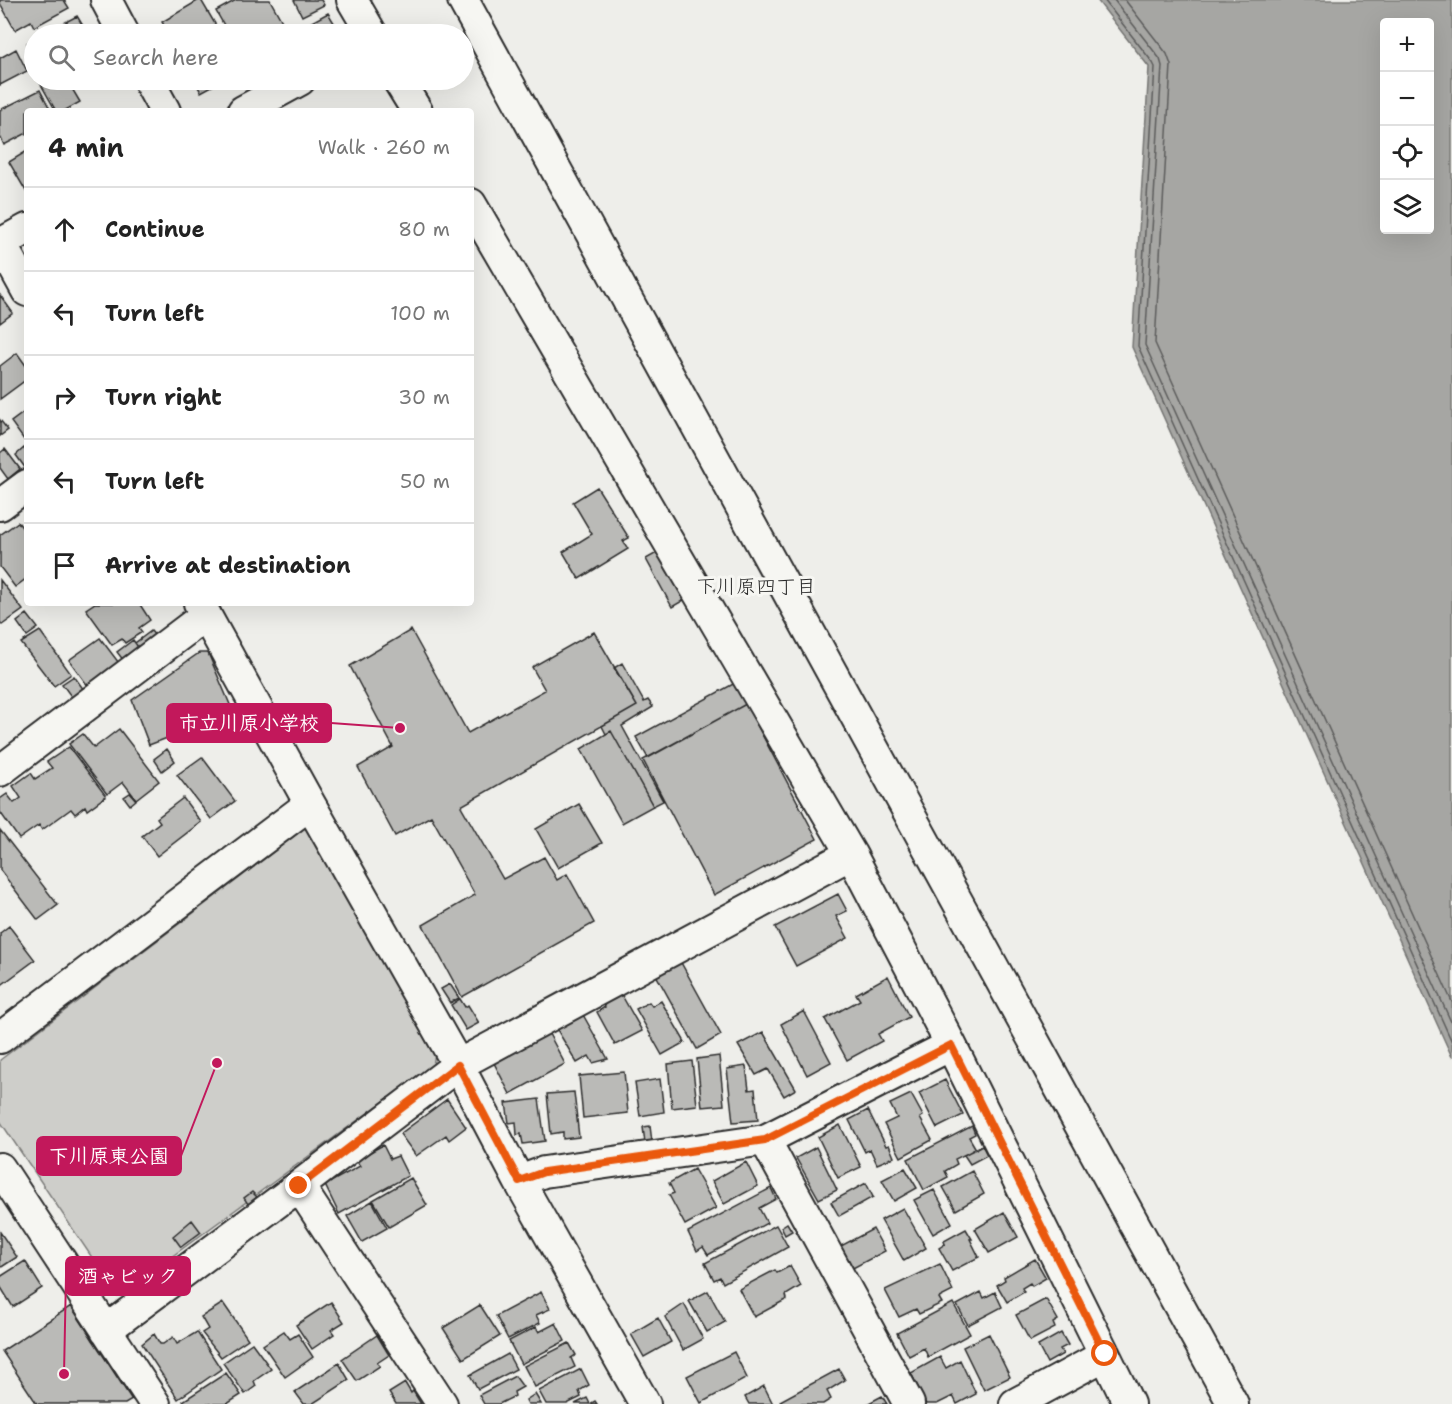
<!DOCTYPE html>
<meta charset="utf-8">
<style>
body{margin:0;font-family:"Shantell Sans","Klee One",sans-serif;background:#f6f6f6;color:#222}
.controls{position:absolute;right:18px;top:18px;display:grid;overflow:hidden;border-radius:6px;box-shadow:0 6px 24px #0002}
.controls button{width:54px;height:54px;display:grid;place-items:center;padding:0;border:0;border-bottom:2px solid #e0e0e0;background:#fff;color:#222;font:30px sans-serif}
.stop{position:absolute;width:18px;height:18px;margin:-14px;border:4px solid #ea580c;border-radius:50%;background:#fff}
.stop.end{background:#ea580c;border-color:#fff;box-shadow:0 2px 6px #0008}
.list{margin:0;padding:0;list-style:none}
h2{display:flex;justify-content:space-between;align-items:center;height:78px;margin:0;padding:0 24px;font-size:26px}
h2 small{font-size:20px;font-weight:400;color:#767676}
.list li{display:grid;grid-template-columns:39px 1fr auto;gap:18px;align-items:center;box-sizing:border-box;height:84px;padding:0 24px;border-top:2px solid #e0e0e0}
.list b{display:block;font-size:22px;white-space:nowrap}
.list em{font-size:20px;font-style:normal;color:#767676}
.icon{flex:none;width:33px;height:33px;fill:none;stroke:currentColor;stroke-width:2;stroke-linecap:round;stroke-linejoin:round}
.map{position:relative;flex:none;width:1452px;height:1404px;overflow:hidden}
.search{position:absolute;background:#fff;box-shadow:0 6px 24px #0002;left:24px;top:24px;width:450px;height:66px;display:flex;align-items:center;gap:15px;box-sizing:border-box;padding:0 21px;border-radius:33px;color:#767676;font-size:22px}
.panel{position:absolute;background:#fff;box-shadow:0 6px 24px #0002;left:24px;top:108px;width:450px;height:498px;border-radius:6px}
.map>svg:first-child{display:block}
</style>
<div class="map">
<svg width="1452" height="1404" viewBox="0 0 1452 1404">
<rect width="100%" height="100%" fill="#eeeeea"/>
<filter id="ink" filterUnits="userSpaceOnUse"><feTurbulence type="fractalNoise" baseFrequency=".0167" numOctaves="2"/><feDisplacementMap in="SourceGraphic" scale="12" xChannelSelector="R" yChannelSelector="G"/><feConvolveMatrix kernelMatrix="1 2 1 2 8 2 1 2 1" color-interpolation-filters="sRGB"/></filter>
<g filter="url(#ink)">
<path fill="#cececa" stroke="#7c7c7a" stroke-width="1.5" d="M309,825L436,1048L433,1065L118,1296L0,1121V1060Z"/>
<path fill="#a6a6a3" stroke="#757573" stroke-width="1.5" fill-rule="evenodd" d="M1097,0H1452V1057L1132,347L1149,67ZM1384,22H1430V230H1384Z"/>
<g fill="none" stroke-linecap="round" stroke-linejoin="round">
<path stroke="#5c5c5b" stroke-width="1.5" d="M1104,0L1153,63L1155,67L1138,346L1452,1042
M1114,0L1160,59L1162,66L1145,345L1452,1024
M1125,0L1167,54L1171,65L1155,343L1452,1002"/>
</g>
<path fill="#babab7" stroke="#2b2b2b" stroke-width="1.5" d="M0,0H64L69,8L34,27L31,21L15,30L0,3Z
M199,0H201L221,34H169L162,22Z
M236,0H270L289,34H229L216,11Z
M294,0H321L324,5L302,16Z
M328,13L336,26L322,34H302L299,29Z
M77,16L86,31L83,34H43Z
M100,27L103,34H88L87,33Z
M34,39V56L27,43Z
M16,49L27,71L0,85V58Z
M42,80H67L80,102L64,111H56L39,81Z
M194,80H223L201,92Z
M40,90L51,111H27V133L4,145L0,136V110Z
M27,151V193L9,162Z
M0,295L13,313L0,323Z
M17,353L27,367V379L0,399V366Z
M27,410V444L11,422Z
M0,420L8,430L0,436Z
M24,448L27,453L26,469L16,455Z
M5,449L20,469L8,479L0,468V453Z
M597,487L629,538L623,541L628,549L579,579L563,552L592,534L573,502Z
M18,522L27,534V578L15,587L0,567V535Z
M664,549L691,596L672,607L646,559Z
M0,580L23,610L2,625L0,622Z
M95,603H139L150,620L139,628L142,632L125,643L122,639L112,645L86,609Z
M27,614L38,628L27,636L17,622Z
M411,630L468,733L545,690L532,667L594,632L637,706L461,806L503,879L544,857L557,880L567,874L594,923L462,997L423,925L475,895L431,816L395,836L358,767L393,747L350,666Z
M40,631L71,674L54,686L21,643Z
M151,631L156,637L140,650L135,643Z
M100,638L119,663L88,686L69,660Z
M133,640L140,650L124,661L117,652Z
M199,653H208L234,714L229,717L233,730L206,740L201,725L149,745L132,700Z
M622,663L644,702L648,700L653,707L622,726L663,801L653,806L611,731L606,734L602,726L637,706L614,668Z
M74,676L84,690L73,699L62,684Z
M735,683L746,704L648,758L636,737Z
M746,704L817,839L714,895L643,760Z
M119,729L159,781L136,799L123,782L107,794L69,744L83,734L94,748Z
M611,731L653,806L622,823L581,749Z
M69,747L106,796L87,810L85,806L75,814L71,809L42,830L39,825L19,839L0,812V799L7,794L14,803L21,798L13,786L31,773L35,779L52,768L47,762Z
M167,749L175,761L162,771L154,759Z
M202,757L235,801L211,819L177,775Z
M130,793L136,800L130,805L124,797Z
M183,798L201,822L157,856L142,836L160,822L157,818Z
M579,804L602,843L558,868L536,829Z
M0,830L58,905L38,920L0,870Z
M838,894L847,911L836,916L848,938L796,966L775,927Z
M9,926L35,960L0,986V933Z
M679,959L721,1035L697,1049L655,973Z
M888,976L909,1017L878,1034L882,1041L847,1060L825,1019L860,1000L856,994Z
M450,984L459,998L450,1003L441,989Z
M620,992L642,1031L615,1045L597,1012L605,1007L602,1002Z
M460,999L465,1007L468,1005L479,1023L466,1030L451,1005Z
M661,1001L685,1042L662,1055L636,1009L649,1002L652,1006Z
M804,1011L831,1062L807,1075L781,1024Z
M582,1013L608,1059L593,1063L589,1056L577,1063L556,1028Z
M548,1032L565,1064L510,1094L493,1061Z
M763,1032L796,1089L784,1096L768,1069L756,1075L738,1045Z
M719,1056L724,1105L702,1107L697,1059Z
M692,1061L697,1105L672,1108L668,1064Z
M746,1066L749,1090L755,1089L758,1120L733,1122L727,1069Z
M624,1072L628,1113L583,1118L579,1076Z
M660,1079L664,1112L640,1116L635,1083Z
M945,1080L963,1115L937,1128L919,1093Z
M574,1092L579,1137L563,1139V1132L551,1134L547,1094Z
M911,1094L923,1116L920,1118L932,1140L901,1157L884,1124L897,1118L890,1104Z
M447,1099L466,1127L449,1140L446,1135L416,1156L400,1134Z
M539,1099L545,1141L523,1144L521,1134L517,1135L516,1122L509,1123L506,1103Z
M868,1110L886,1146L889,1145L894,1157L877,1164L870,1149L865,1152L849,1120Z
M840,1125L861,1167L838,1178L818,1137Z
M650,1126L652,1142L645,1143L643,1127Z
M972,1126L975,1134L969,1137L976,1149L955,1159L957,1164L945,1171L948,1177L924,1190L908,1159Z
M383,1145L390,1159L398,1156L408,1176L339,1214L325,1185L360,1166L356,1160Z
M982,1145L987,1155L970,1164L964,1155Z
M816,1147L837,1190L819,1199L796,1158Z
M746,1162L758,1186L724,1204L712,1181Z
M905,1168L917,1188L894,1201L882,1180Z
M694,1169L716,1208L685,1225L669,1195L674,1193L669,1183Z
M972,1171L984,1194L956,1210L943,1187Z
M411,1178L427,1205L389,1227L373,1200Z
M866,1183L873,1197L839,1216L831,1202Z
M771,1188L776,1199L759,1208L767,1223L708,1255L703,1247L697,1251L688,1232Z
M934,1190L952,1223L933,1234L914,1200Z
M252,1192L257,1197L248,1204L244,1198Z
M372,1201L387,1228L362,1242L347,1216Z
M903,1208L926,1248L904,1261L881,1220Z
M1004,1212L1018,1237L989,1253L975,1229Z
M192,1220L201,1232L181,1247L173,1236Z
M787,1223L792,1231L785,1235L781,1227Z
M776,1225L788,1247L723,1283L720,1277L714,1280L705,1263Z
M873,1229L885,1251L851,1269L839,1247Z
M966,1229L972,1239H970L979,1257L952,1271L939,1248L945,1244L944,1241Z
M0,1232L17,1257L0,1268Z
M1035,1259L1046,1278L1032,1286L1030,1283L1022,1288L1024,1292L1007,1302L997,1285L1005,1280L1004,1277Z
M25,1261L42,1288L13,1307L0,1286V1277Z
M940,1264L953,1291L939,1298L942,1303L919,1314L916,1309L899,1317L885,1290Z
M790,1266L801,1286L786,1295L787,1299L754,1317L739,1289L775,1270L777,1273Z
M708,1291L725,1322L707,1332L689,1301Z
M541,1292L550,1309L536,1315L540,1323L508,1339L496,1316Z
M981,1292L984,1298L995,1292L1002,1307L968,1325L957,1305Z
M1046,1299L1058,1320L1053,1323L1055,1328L1030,1341L1016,1315Z
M331,1302L344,1322L331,1330L334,1334L312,1349L296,1325Z
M223,1303L248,1339L221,1357L202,1333L208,1329L201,1317Z
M953,1303L970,1334L928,1357L924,1348L909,1356L897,1333Z
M684,1304L703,1339L683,1350L665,1317Z
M480,1305L500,1336L463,1359L443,1328Z
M71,1306L132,1400L125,1404H37L2,1351Z
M658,1318L671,1342L644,1357L631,1334Z
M556,1323L565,1341L521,1364L509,1341L536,1327L539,1332Z
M284,1331L290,1339L298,1334L313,1357L285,1377L263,1345Z
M197,1332L221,1369L178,1399L142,1344L154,1334L160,1344H163L173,1337L177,1344Z
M1061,1333L1068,1345L1060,1349L1063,1354L1047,1363L1038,1346Z
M989,1334L1010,1377L984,1390L963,1347Z
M377,1335L389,1355L377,1363L380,1366L357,1381L342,1359Z
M252,1343L271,1369L254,1381L256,1386L245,1394L223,1363Z
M569,1343L576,1355L571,1358L575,1367L535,1387L524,1366Z
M734,1352L747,1378L701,1403L687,1376Z
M508,1354L516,1369L478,1389L470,1375Z
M940,1357L946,1368L960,1360L976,1394L957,1404L953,1396L937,1404H926L911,1373Z
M339,1363L349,1380L312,1404H304L295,1392Z
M581,1369L589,1385L579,1391L581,1397L567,1404H546L539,1391Z
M839,1369L845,1380L827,1391L831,1399L823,1404H782L780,1401Z
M226,1373L241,1395L227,1404H185L183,1401Z
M515,1376L523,1387L514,1392L515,1396L499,1404H484L479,1395Z
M405,1383L411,1393L413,1391L421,1404H396L389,1393Z
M764,1386L773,1404H749L745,1397Z
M535,1394L541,1404H528L526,1400Z
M882,1396L887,1404H867Z
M587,1398L590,1404L595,1401L597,1404H575Z"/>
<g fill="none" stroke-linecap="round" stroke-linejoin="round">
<g stroke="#2b2b2b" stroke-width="34">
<path id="street" d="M106,0L124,34
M352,0L372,34
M463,0L1233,1404
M148,80L165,111
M398,80L417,111
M243,111L300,80
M471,204L851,854L951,1045L1105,1355L1129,1404
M0,242L27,291
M0,244L27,229
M0,505L27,485
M199,603L310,804L458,1065L519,1181L645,1404
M0,771L206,615
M0,1038L310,804
M765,1140L909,1404
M0,1168L155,1404
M519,1181L544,1172L765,1140L951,1045
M299,1186L442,1404
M106,1330L299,1186L458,1065L851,854
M1015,1404L1105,1355"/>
</g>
<use href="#street" stroke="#f6f6f2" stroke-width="30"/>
</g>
</g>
<g fill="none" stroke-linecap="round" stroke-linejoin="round" filter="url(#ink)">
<path stroke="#ea580c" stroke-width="8" d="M299,1186L458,1065L519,1181L544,1172L765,1140L951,1045L1105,1354"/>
</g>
<g text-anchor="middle" stroke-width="6" stroke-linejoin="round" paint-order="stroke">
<g font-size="20" fill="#2b2b2b" stroke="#f6f6f2">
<text x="756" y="593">下川原四丁目</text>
</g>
</g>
<path fill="none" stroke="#c2185b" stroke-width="2" d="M400 728L331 723M217 1063L181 1156M64 1374L66 1276"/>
<g fill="#c2185b" stroke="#f6f6f2" stroke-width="2">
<circle cx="400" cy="728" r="6"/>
<circle cx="217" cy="1063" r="6"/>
<circle cx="64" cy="1374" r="6"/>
</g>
<g fill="#c2185b" stroke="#c2185b" stroke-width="2">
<rect x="167" y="704" width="164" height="38" rx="6"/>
<rect x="37" y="1137" width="144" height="38" rx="6"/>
<rect x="66" y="1257" width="124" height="38" rx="6"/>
</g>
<g font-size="20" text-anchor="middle" font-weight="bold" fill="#fff">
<text x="249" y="730">市立川原小学校</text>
<text x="109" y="1163">下川原東公園</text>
<text x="128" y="1283">酒ゃビック</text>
</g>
</svg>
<div class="controls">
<button>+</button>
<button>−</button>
<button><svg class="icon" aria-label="locate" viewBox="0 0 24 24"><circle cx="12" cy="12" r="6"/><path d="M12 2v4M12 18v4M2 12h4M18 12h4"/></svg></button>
<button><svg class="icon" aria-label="layers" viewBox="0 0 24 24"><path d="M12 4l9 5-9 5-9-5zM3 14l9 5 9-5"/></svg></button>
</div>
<div class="stop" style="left:1105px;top:1354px"></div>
<div class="stop end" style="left:299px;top:1186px"></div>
<div class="search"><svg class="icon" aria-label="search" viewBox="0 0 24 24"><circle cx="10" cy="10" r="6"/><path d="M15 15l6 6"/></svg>Search here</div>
<section class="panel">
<h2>4 min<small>Walk · 260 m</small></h2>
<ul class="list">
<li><svg class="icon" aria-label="ahead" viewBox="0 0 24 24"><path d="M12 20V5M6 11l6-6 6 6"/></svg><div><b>Continue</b></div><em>80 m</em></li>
<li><svg class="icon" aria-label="left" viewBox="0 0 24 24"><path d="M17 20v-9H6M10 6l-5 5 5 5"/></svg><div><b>Turn left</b></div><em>100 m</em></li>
<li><svg class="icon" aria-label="right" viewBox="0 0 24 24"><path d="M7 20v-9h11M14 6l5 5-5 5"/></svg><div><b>Turn right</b></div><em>30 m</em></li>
<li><svg class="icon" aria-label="left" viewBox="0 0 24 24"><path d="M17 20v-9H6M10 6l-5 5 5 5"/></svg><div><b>Turn left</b></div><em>50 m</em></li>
<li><svg class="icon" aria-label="arrive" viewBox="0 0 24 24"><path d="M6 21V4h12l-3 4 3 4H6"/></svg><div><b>Arrive at destination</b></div></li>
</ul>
</section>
</div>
